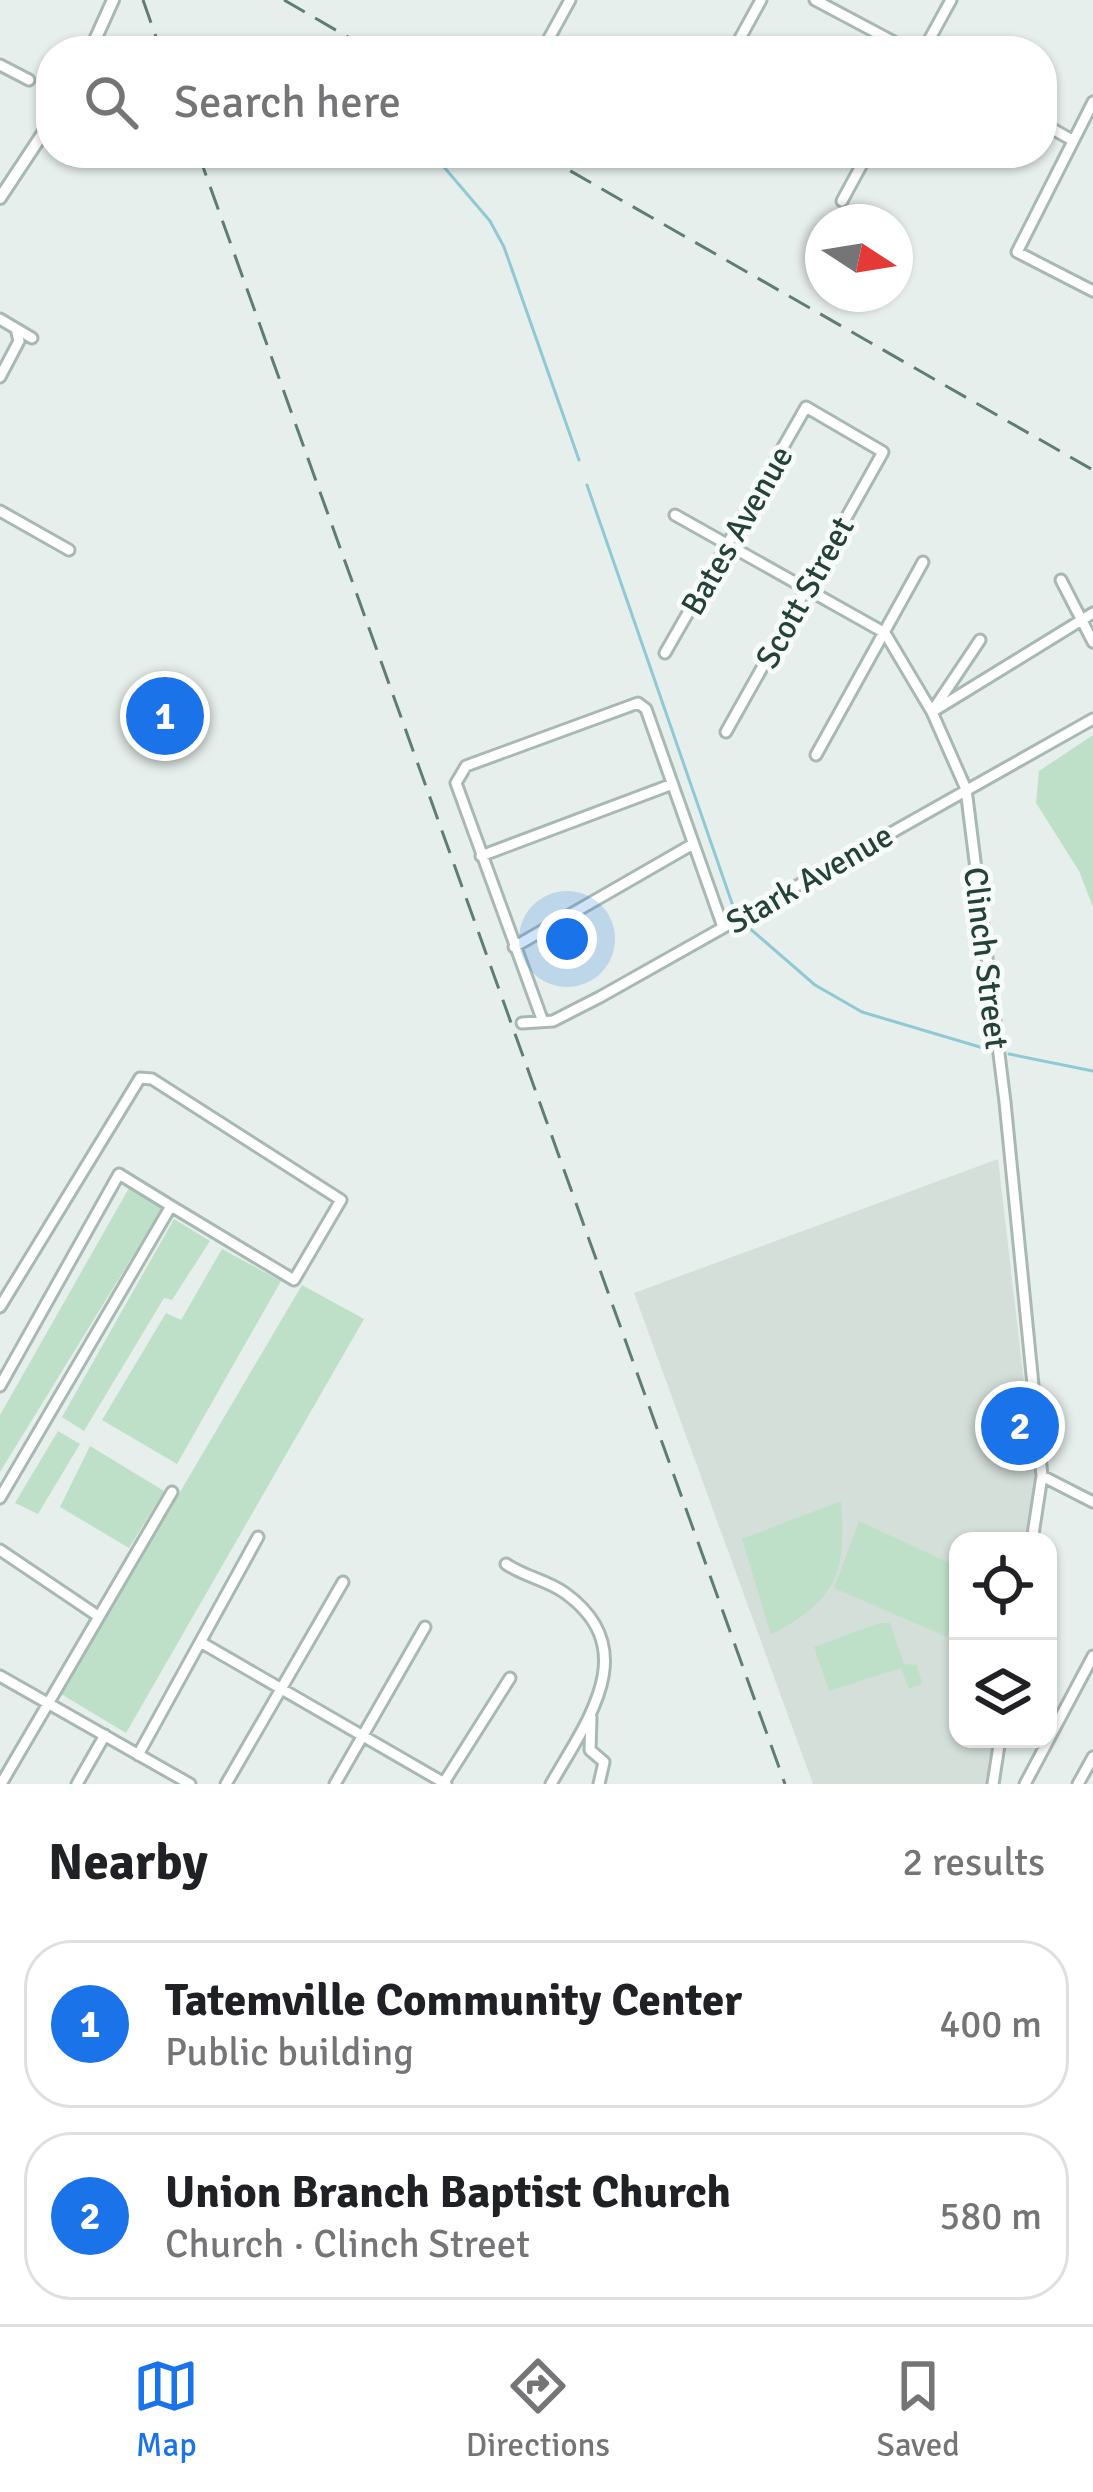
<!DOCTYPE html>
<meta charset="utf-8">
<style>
body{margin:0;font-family:Signika,sans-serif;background:#f2f2f2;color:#202124}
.controls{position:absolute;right:36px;bottom:36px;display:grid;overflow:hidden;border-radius:24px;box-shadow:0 3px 9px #0004}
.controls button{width:108px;height:108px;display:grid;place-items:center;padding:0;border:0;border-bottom:3px solid #e0e0e0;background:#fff;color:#202124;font:60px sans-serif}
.compass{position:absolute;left:805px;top:204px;width:108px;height:108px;border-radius:50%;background:#fff;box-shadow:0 3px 9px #0004;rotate:102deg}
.you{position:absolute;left:567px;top:939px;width:42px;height:42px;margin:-30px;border:9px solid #fff;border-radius:50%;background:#1a73e8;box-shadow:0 0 0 18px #1a73e833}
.badge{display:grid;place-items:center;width:78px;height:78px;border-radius:50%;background:#1a73e8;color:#fff;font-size:39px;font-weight:700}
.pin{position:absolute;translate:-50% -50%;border:6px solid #fff;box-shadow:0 3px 12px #0006}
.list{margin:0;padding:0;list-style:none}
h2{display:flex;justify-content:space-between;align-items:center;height:156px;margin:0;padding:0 48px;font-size:51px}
h2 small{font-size:39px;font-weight:400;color:#757577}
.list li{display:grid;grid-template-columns:78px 1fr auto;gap:36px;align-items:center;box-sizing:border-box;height:168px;margin:0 24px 24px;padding:0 24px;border:3px solid #e0e0e0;border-radius:48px}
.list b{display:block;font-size:45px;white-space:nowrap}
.list p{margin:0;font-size:39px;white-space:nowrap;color:#757577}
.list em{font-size:39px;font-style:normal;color:#757577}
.icon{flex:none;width:66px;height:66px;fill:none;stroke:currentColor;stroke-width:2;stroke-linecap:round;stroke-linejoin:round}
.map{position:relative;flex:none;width:1093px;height:1784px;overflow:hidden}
.search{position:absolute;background:#fff;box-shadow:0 3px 9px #0004;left:36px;right:36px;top:36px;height:132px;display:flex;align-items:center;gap:30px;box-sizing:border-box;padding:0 42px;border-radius:48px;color:#757577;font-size:45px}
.sheet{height:540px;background:#fff}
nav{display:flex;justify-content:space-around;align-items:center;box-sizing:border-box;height:168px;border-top:3px solid #e0e0e0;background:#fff;font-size:33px;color:#757577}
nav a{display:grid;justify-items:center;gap:6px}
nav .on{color:#1a73e8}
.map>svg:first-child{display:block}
</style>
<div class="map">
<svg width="1093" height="1784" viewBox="0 0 1093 1784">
<rect width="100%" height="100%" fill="#e6efeb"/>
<path fill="#d4dfda" d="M998,1159L1035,1477L1025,1541H958V1739H994L987,1784H813L634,1293Z"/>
<path fill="#bfe0c8" d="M1093,735V907L1079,871L1036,803L1039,771Z
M129,1188L163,1207L0,1472V1415Z
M174,1219L210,1241L172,1300L164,1298L84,1431L62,1417Z
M222,1249L281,1281L177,1464L102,1420L166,1313L181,1320Z
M302,1285L364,1319L126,1733L61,1694Z
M58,1431L80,1444L38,1514L15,1503Z
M90,1446L164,1491L129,1548L60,1507Z
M841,1501C847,1573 837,1600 771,1635L742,1539Z
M859,1521L958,1567V1611L947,1637L834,1588Z
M880,1623H890L904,1664L917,1665L922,1684L909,1689L901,1668L829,1691L814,1647Z"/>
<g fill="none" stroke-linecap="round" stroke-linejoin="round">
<path stroke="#8ec9d4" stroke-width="3" d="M432,153L490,221L504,247L579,460
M587,485L734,909
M747,926L815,985L862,1012L990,1050
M1009,1054L1093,1071"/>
<g stroke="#a8b8b2" stroke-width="15">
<path id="minor" d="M815,0L911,51
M542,51L570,0
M733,51L761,0
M923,51L951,0
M0,65L29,80
M1093,102L1017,252L1093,291
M1042,123L1072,140
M842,201L868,153
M0,319L32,338
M0,377L19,341L17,333
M0,511L69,550
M675,515L885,633L932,712L966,789L1005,1102L1042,1476L1032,1541
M1061,580L1093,642
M665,653L806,407L883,452L726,732
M935,707L980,640
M932,712L1093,613
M816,755L923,562
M481,856L670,785
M514,947L693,844
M542,1019L456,783L466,766L638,703L646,709L723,927
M522,1023L553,1021L600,997L1093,719
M0,1307L140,1078L152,1079L341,1200L294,1280L171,1206L0,1498
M0,1386L119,1174L171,1206
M1042,1476L1093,1502
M0,1550L98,1616
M506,1564C525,1577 547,1580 565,1593C644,1650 586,1722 551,1784
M202,1643L446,1784
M0,1676L190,1784
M591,1717L590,1750L604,1762L599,1784
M138,1755L258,1537
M1,1784L172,1492
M77,1784L105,1735
M226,1784L343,1582
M335,1784L425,1627
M443,1784L510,1678
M993,1784L1000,1739
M1025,1784L1093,1656
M1078,1784L1093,1757"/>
</g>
<g stroke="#a8b8b2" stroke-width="16">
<path id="tertiary" d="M90,51L113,0
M0,198L51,121"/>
</g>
<use href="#minor" stroke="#fff" stroke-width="9"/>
<use href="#tertiary" stroke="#fff" stroke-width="10"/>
<path stroke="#5f7d75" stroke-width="3" stroke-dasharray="24 12" stroke-linecap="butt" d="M143,0L161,51
M284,0L372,51
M198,153L785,1784
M539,153L1093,470"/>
</g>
<g text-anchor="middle" stroke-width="10" stroke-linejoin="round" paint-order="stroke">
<g font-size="33" fill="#24423a" stroke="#f7fbf9">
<text transform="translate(736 530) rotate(-60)" y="12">Bates Avenue</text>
<text transform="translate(804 592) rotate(-61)" y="12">Scott Street</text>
<text transform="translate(809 878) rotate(-30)" y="12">Stark Avenue</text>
<text transform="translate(987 958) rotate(83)" y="12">Clinch Street</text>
</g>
</g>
</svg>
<div class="controls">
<button><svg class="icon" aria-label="locate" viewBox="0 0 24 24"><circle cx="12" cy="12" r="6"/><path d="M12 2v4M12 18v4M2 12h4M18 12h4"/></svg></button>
<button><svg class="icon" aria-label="layers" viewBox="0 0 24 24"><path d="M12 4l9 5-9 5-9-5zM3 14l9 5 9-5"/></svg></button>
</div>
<svg class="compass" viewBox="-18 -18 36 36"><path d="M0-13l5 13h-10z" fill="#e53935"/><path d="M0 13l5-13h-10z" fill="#757577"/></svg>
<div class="you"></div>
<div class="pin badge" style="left:165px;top:716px">1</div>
<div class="pin badge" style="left:1020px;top:1426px">2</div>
<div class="search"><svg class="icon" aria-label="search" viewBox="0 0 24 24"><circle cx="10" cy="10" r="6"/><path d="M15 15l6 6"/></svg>Search here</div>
</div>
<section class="sheet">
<h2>Nearby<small>2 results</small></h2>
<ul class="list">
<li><span class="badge">1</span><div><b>Tatemville Community Center</b><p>Public building</p></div><em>400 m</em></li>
<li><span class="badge">2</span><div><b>Union Branch Baptist Church</b><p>Church · Clinch Street</p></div><em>580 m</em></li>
</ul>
</section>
<nav>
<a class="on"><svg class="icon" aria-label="map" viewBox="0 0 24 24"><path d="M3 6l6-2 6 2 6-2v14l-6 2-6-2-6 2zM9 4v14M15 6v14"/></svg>Map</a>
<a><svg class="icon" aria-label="directions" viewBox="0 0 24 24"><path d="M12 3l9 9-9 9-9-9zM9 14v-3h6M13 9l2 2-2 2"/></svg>Directions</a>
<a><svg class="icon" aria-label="saved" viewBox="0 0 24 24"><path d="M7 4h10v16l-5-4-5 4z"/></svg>Saved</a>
</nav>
